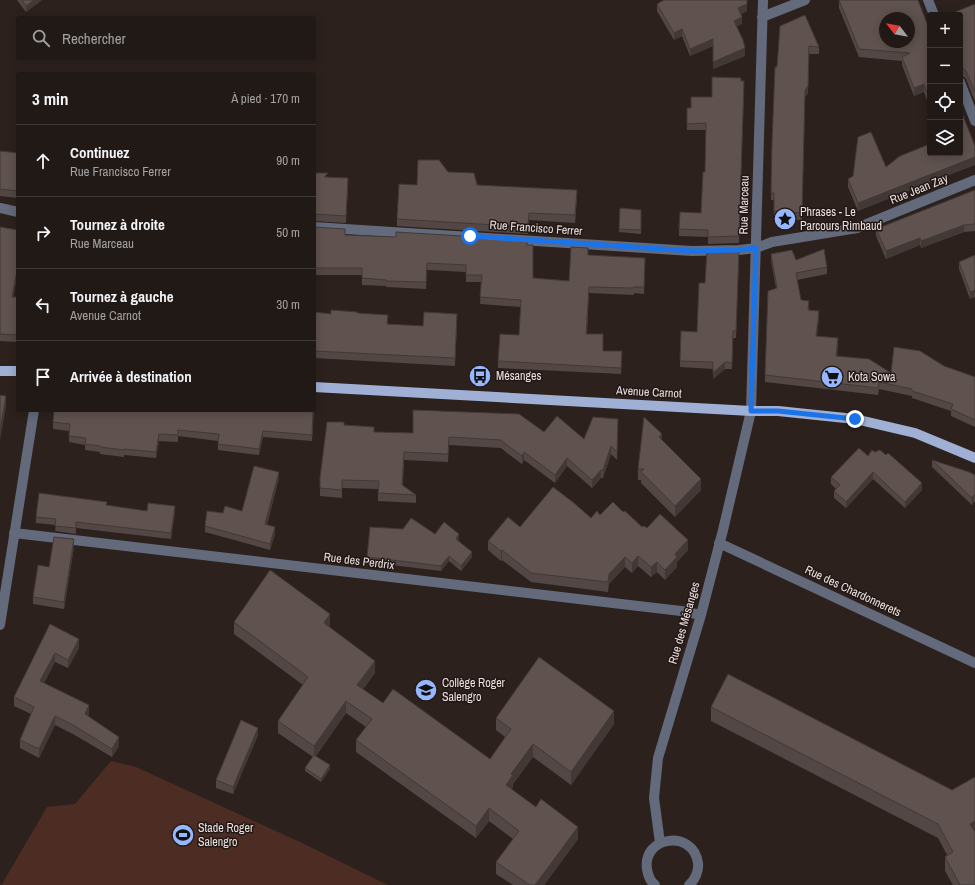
<!DOCTYPE html>
<html lang="fr">
<meta charset="utf-8">
<style>
body{margin:0;font-family:"Archivo Narrow",sans-serif;background:#2d2623;color:#f1f3f6}
.controls{position:absolute;right:12px;top:12px;display:grid;overflow:hidden;border-radius:4px;box-shadow:0 2px 10px #0003}
.controls button{width:36px;height:36px;display:grid;place-items:center;padding:0;border:0;border-bottom:1px solid #3e3835;background:#211916;color:#f1f3f6;font:20px sans-serif}
.compass{position:absolute;left:879px;top:12px;width:36px;height:36px;border-radius:50%;background:#211916;box-shadow:0 2px 10px #0003;rotate:301deg}
.stop{position:absolute;width:12px;height:12px;margin:-9px;border:3px solid #1a73e8;border-radius:50%;background:#fff}
.stop.end{background:#1a73e8;border-color:#fff;box-shadow:0 1px 4px #0008}
.list{margin:0;padding:0;list-style:none}
h2{display:flex;justify-content:space-between;align-items:center;height:52px;margin:0;padding:0 16px;font-size:17px}
h2 small{font-size:13px;font-weight:400;color:#a2a0a1}
.list li{display:grid;grid-template-columns:26px 1fr auto;gap:12px;align-items:center;box-sizing:border-box;height:72px;padding:0 16px;border-top:1px solid #3e3835}
.list b{display:block;font-size:15px;white-space:nowrap}
.list p{margin:0;font-size:13px;white-space:nowrap;color:#a2a0a1}
.list em{font-size:13px;font-style:normal;color:#a2a0a1}
.icon{flex:none;width:22px;height:22px;fill:none;stroke:currentColor;stroke-width:2;stroke-linecap:round;stroke-linejoin:round}
.map{position:relative;flex:none;width:975px;height:885px;overflow:hidden}
.search{position:absolute;background:#211916;box-shadow:0 2px 10px #0003;left:16px;top:16px;width:300px;height:44px;display:flex;align-items:center;gap:10px;box-sizing:border-box;padding:0 14px;border-radius:4px;color:#a2a0a1;font-size:15px}
.panel{position:absolute;background:#211916;box-shadow:0 2px 10px #0003;left:16px;top:72px;width:300px;height:340px;border-radius:4px}
.map>svg:first-child{display:block}
</style>
<div class="map">
<svg width="975" height="885" viewBox="0 0 975 885">
<rect width="100%" height="100%" fill="#2c211d"/>
<path fill="#4d2c23" d="M111,761L136,767L300,842L388,885H0L2,884L47,807L75,804Z"/>
<g fill="none" stroke-linecap="round" stroke-linejoin="round">
<path stroke="#626a7b" stroke-width="10" d="M928,0L934,15
M762,17L805,0
M960,82L975,121
M0,208L18,212
M314,227L692,251L739,250L756,248L772,242L857,228L975,180
M14,533L681,611L701,615
M719,543L975,663
M0,625L34,410
M660,843L654,798L658,758L701,615L723,530L751,411L763,0
M655,885C650,881 648,876 647,869C642,836 693,829 698,863C699,871 695,880 689,885"/>
<path stroke="#a0b0d4" stroke-width="10" d="M0,371H18
M314,387L751,411H778L855,419L915,433L975,458"/>
</g>
<path fill="#524744" d="M17,0H42L26,12Z
M839,0L930,31V109L924,92L914,96L902,65V61L859,57L839,8Z
M657,4L747,11L741,14L742,24L737,26L745,56L713,69V46L690,56L682,36L674,40L657,11Z
M975,4V101L973,97L966,79L964,77L960,76V15H955V12Z
M780,26L819,47V54H809L808,93L805,97L802,220L774,219V200H771L772,143Z
M741,81L744,88L739,243L708,244V237L679,236V229L701,213L705,172L706,130H687V108H691Z
M975,146L858,211L848,187V179L886,167Z
M0,151L18,153V198L0,196Z
M448,172L477,185L577,197L575,223L529,220L528,234L397,226V219L417,185Z
M314,173L328,177L348,185L346,223L314,221Z
M975,190V231L964,232L921,248L920,245L886,259L876,236V229Z
M620,208L641,210V234L619,232Z
M0,227L18,230V272L13,297H18V342L0,341Z
M314,227L345,235L527,245L533,278L569,281L588,255L645,265L644,294L634,293V295L589,293L587,334L603,351L622,358L621,374L498,368V361L519,335L521,307L480,304L481,282H466V272L427,270L426,289L386,287V286L362,285V275H314Z
M771,254L827,267V274L797,280L801,300L809,308V310L819,318L817,336L838,345L837,356L891,373L944,366L975,377V427L951,416V411L912,398V396L879,389L878,395L765,382V375L776,288L771,261Z
M975,255V297L970,299L959,269V262Z
M739,256L736,338H733L732,369H725L713,379V369L680,367V361L697,332L705,283Z
M314,312L331,314L357,313L388,322V325L423,326L457,321L455,366L314,358Z
M314,410L312,441L263,437L259,455L218,450V441L178,436V442L159,441L156,458L124,455V457L100,454V452L85,450V445L69,442V431L53,429V422Z
M344,425L374,432L413,433L544,432L584,439L618,427L617,460L611,454L603,478H601L592,488L567,466L555,483L524,460L522,464L507,453L501,448L449,445L448,462L404,460L403,485L416,495V503L378,501V489L342,488V498L320,496V478Z
M662,441L701,490L675,517L641,483V480H638V469Z
M868,456L922,490L905,508L873,479L846,508L834,498V491L836,489L831,484V477Z
M932,460L975,475V502H974L972,505L932,467Z
M279,478L267,525L275,534L270,550L205,532V526L223,513L242,511Z
M107,506L147,511L175,512L171,539L76,528V534L55,531L56,525L36,523V517Z
M600,515L647,528L688,550L677,562V567L665,580L657,572L651,577L638,566L632,573L625,567L609,584L608,592L531,582L502,560L501,561L488,550V541L520,527L591,518Z
M435,534L459,539L458,541L472,557L461,571L449,561L441,571L367,562V557Z
M74,547L64,609L33,604V597Z
M234,622L330,626V628L375,673L363,689L383,703L490,759L505,737L496,730V718L614,724L571,785L533,757L513,784V787L511,789L578,839L544,885H513L496,874V862L513,839L489,821L476,838L356,752V740L366,727L346,713L316,756L330,769L321,782L305,771V768L313,757L278,733V721L303,685L234,634Z
M50,624L79,648L68,668L55,662L44,683L89,713L88,717L119,746L112,757L73,734L55,725L39,758L20,748V740L31,714L14,706V697Z
M711,707L952,790L975,885H953L945,871V857L947,855L938,838L711,721Z
M258,735L233,794L216,788V780Z"/>
<path fill="#423937" d="M34,0H42L26,12V6Z
M747,0V11L738,15V8Z
M742,17V24L734,28V21Z
M682,29V36L674,40V33Z
M713,39V46L690,56V49Z
M809,46L808,93L805,97L802,220L805,90Z
M745,48V56L713,69V62Z
M924,84V92L914,96V88Z
M975,157V165L858,211V203Z
M577,190V197L575,223V215Z
M964,225V232L921,248V241Z
M920,238V245L886,259V251Z
M18,265V272L12,304V297Z
M975,290V297L970,299V292Z
M819,311V318L816,343V336Z
M838,338V345L836,363V356Z
M725,362V369L713,379V373Z
M6,396V407L0,441V430Z
M263,431V437L259,455V449Z
M159,434V441L156,458V452Z
M662,434V445L659,437Z
M611,446V454L603,478V470Z
M524,452V460L522,464V456Z
M567,458V466L555,483V475Z
M601,470V478L592,488V480Z
M279,472V478L265,531V524Z
M873,472V479L846,508V502Z
M701,479V490L675,517V506Z
M922,483V490L905,508V502Z
M974,495V502L972,505V498Z
M175,506V512L171,539V533Z
M275,527V534L270,550V544Z
M459,534V539L456,544V539Z
M74,539V547L64,609V602Z
M688,540V550L677,562V567L665,580V570L675,554Z
M502,550V560L501,561V551Z
M472,552V557L461,571V566Z
M449,556V561L441,571V566Z
M638,556V566L632,573V563Z
M625,557V567L609,584L608,592L609,574Z
M657,562V572L651,577V567Z
M330,614V626L324,636V623Z
M79,639V648L68,668V660Z
M55,653V662L40,690V681Z
M375,661V673L357,698V685Z
M346,701V713L314,758V746Z
M89,705V713L85,723V714Z
M614,711V724L571,785V772Z
M55,716V725L39,758V749Z
M258,728V735L233,794V787Z
M119,737V746L112,757V749Z
M533,744V757L513,784V787L506,797V785L511,774Z
M330,765V769L321,782V779Z
M489,808V821L476,838V826Z
M975,821V835L970,824Z
M578,827V839L544,885H535Z"/>
<path fill="#5f524f" stroke="#423937" fill-rule="evenodd" d="M22,0H34L26,6Z
M664,0H747V4L738,8L742,17L734,21L743,40L745,48L713,62V39L690,49L682,29L674,33L657,4Z
M839,0H918L930,31V101L924,84L914,88L902,57L910,53L859,49ZM885,18H909V42H885Z
M975,4V92L973,88L966,71L964,69L960,68V15H956L955,12Z
M805,15L819,47L809,46L808,86L805,90L802,213L774,211V193H771L772,143L775,67H777L780,26Z
M712,77L741,78V81H744L739,236L708,237V230L679,229L680,212L701,213L703,172H705L706,123L687,124V108H691V97H712Z
M960,108L975,146V157L858,203L848,179L853,176L858,137L871,132L886,167L900,156L930,144V153H960Z
M0,151L18,153V191L0,189Z
M418,160H439L448,172L474,173L477,185L577,190L575,215L529,213L528,227L397,219L399,184L417,185Z
M314,173H328L324,177L348,178L346,216L314,214Z
M975,190V224L964,225L921,241L920,238L886,251L876,229Z
M620,208L641,210V230L619,229Z
M0,227L18,230V265L12,297H18V335L0,334Z
M314,227L345,229V235L396,237V232L527,240V245H533V278L569,281L571,247L588,248V255L645,258L644,287H634V288L589,287L586,334H603V351H622L621,368L498,361L500,334L519,335L521,300L480,297L482,275H466V265L427,263L426,282L386,281V280L362,278V268H314Z
M824,249L827,267L796,273L801,300L809,301L808,310L819,311L816,336L838,338L836,356L869,359L891,373L894,347L920,351L944,366L975,377V420L951,409L953,404L912,391V389L879,382L878,388L765,375L768,291L777,288L771,254L792,250L796,260Z
M739,250L736,331H733L732,363L725,362L713,373V362L680,361L681,331L697,332L699,283H705L707,251Z
M975,255V290L970,292L959,262Z
M331,310L357,312V313L388,315L387,324L423,326L424,312L457,314L455,358L314,351V312L331,314Z
M0,395L6,396L0,430Z
M54,410H313L312,435L263,431L259,449L218,444L219,434L178,430V435L159,434L156,452L124,449V450L100,447V446L85,444L86,438L69,436L70,424L53,422Z
M413,410L519,414L544,432L557,416L584,439L593,417L618,419L617,452L611,446L603,470H601L592,480L567,458L555,475L524,452L522,456L507,445L501,440L449,437L448,454L404,452L402,485L416,495L378,493L379,481L342,480V490L320,488V478L327,422H344V425L374,427V432L413,433Z
M644,417L662,434L659,437L701,479L675,506L641,472L644,469H638Z
M859,448L868,456L872,450L875,452L880,450L886,455L888,453L922,483L905,502L873,472L846,502L834,491L840,485L831,477Z
M932,460L969,472L975,475V496L974,495L972,498Z
M254,466L279,472L265,524L275,527L270,544L205,526L207,511L223,513L225,506L242,511Z
M553,487L574,503L591,518L597,511L600,515L613,502L623,512L625,511L642,527L644,526L647,528L660,514L688,540L675,554L677,557L665,570L657,562L651,567L638,556L632,563L625,557L609,574L608,582L531,573L502,550L501,551L488,541L508,517L520,527Z
M39,493L107,502L106,505L147,511L148,503L175,506L171,533L76,522V528L55,526L56,519L36,517Z
M411,518L435,534L444,522L459,534L456,539L472,552L461,566L449,556L441,566L367,557L370,527L403,529Z
M54,537L74,539L64,602L33,597L38,565L49,567Z
M270,570L330,614L324,623L375,661L357,685L383,703L393,689L490,759L511,729L496,718L539,657L614,711L571,772L533,744L511,774L513,775L506,785L536,807L541,799L578,827L535,885H530L496,862L519,831L489,808L476,826L356,740L372,719L346,701L314,746L278,721L308,677L234,622Z
M50,624L79,639L68,660L55,653L40,681L89,705L85,714L119,737L112,749L73,725L55,716L39,749L20,740L34,707L14,697Z
M728,674L952,790L975,777V821L970,824L975,832V885H960L945,857L953,852L938,824L711,707Z
M241,720L258,728L233,787L216,780Z
M314,755L330,765L321,779L305,768Z"/>
<g fill="none" stroke-linecap="round" stroke-linejoin="round">
<path stroke="#1a73e8" stroke-width="5" d="M470,236L692,251L739,250L756,248L751,411H778L855,419"/>
</g>
<defs>
<g id="sight-disc" transform="scale(1.15)"><circle r="9.5" fill="#96b6fd" stroke="#221714"/><path d="M0-6L1.8-2.2L6-1.7L2.9 1.2L3.7 5.4L0 3.3L-3.7 5.4L-2.9 1.2L-6-1.7L-1.8-2.2Z" fill="#111"/></g>
<g id="bus-disc" transform="scale(1.15)"><circle r="9.5" fill="#96b6fd" stroke="#221714"/><path d="M-5-6H5V4H4V6H2V4H-2V6H-4V4H-5ZM-3.5-4V0h7V-4ZM-3.5 1.2v1.5H-2V1.2ZM2 1.2v1.5H3.5V1.2Z" fill="#111"/></g>
<g id="supermarket-disc" transform="scale(1.15)"><circle r="9.5" fill="#96b6fd" stroke="#221714"/><path d="M-6-5.5h2.5l.6 2H6L4.5 2H-2.5L-4.4-4H-6ZM-1.5 3.2a1.3 1.3 0 1 0 .1 0ZM3 3.2a1.3 1.3 0 1 0 .1 0Z" fill="#111"/></g>
<g id="school-disc" transform="scale(1.15)"><circle r="9.5" fill="#96b6fd" stroke="#221714"/><path d="M0-5L7-2L0 1L-7-2ZM-4 1L0 2.5L4 1V4Q0 6-4 4Z" fill="#111"/></g>
<g id="stadium-disc" transform="scale(1.15)"><circle r="9.5" fill="#96b6fd" stroke="#221714"/><path d="M0-5a6.5 5 0 1 0 0 10a6.5 5 0 1 0 0-10ZM-3.5-1.8h7v3.6h-7Z" fill="#111"/></g>
</defs>
<g fill-rule="evenodd">
<use href="#sight-disc" x="785" y="219"/>
<use href="#bus-disc" x="480" y="376"/>
<use href="#supermarket-disc" x="832" y="377"/>
<use href="#school-disc" x="426" y="690"/>
<use href="#stadium-disc" x="183" y="835"/>
</g>
<g text-anchor="middle" stroke-width="3" stroke-linejoin="round" paint-order="stroke">
<g font-size="12" fill="#e9e1df" stroke="#221714">
<text transform="translate(919 189) rotate(-22)" y="4">Rue Jean Zay</text>
<text transform="translate(744 205) rotate(-89)" y="4">Rue Marceau</text>
<text transform="translate(536 228) rotate(4)" y="4">Rue Francisco Ferrer</text>
<text transform="translate(649 392) rotate(3)" y="4">Avenue Carnot</text>
<text transform="translate(359 561) rotate(7)" y="4">Rue des Perdrix</text>
<text transform="translate(853 591) rotate(25)" y="4">Rue des Chardonnerets</text>
<text transform="translate(684 623) rotate(-74)" y="4">Rue des Mésanges</text>
</g>
<g font-size="12" fill="#e9e1df" stroke="#221714" text-anchor="start">
<text x="800" y="216">Phrases - Le<tspan x="800" dy="14">Parcours Rimbaud</tspan></text>
<text x="496" y="380">Mésanges</text>
<text x="848" y="381">Kota Sowa</text>
<text x="442" y="687">Collège Roger<tspan x="442" dy="14">Salengro</tspan></text>
<text x="198" y="832">Stade Roger<tspan x="198" dy="14">Salengro</tspan></text>
</g>
</g>
</svg>
<div class="controls">
<button>+</button>
<button>−</button>
<button><svg class="icon" aria-label="locate" viewBox="0 0 24 24"><circle cx="12" cy="12" r="6"/><path d="M12 2v4M12 18v4M2 12h4M18 12h4"/></svg></button>
<button><svg class="icon" aria-label="layers" viewBox="0 0 24 24"><path d="M12 4l9 5-9 5-9-5zM3 14l9 5 9-5"/></svg></button>
</div>
<svg class="compass" viewBox="-18 -18 36 36"><path d="M0-13l5 13h-10z" fill="#e53935"/><path d="M0 13l5-13h-10z" fill="#a2a0a1"/></svg>
<div class="stop" style="left:470px;top:236px"></div>
<div class="stop end" style="left:855px;top:419px"></div>
<div class="search"><svg class="icon" aria-label="search" viewBox="0 0 24 24"><circle cx="10" cy="10" r="6"/><path d="M15 15l6 6"/></svg>Rechercher</div>
<section class="panel">
<h2>3 min<small>À pied · 170 m</small></h2>
<ul class="list">
<li><svg class="icon" aria-label="ahead" viewBox="0 0 24 24"><path d="M12 20V5M6 11l6-6 6 6"/></svg><div><b>Continuez</b><p>Rue Francisco Ferrer</p></div><em>90 m</em></li>
<li><svg class="icon" aria-label="right" viewBox="0 0 24 24"><path d="M7 20v-9h11M14 6l5 5-5 5"/></svg><div><b>Tournez à droite</b><p>Rue Marceau</p></div><em>50 m</em></li>
<li><svg class="icon" aria-label="left" viewBox="0 0 24 24"><path d="M17 20v-9H6M10 6l-5 5 5 5"/></svg><div><b>Tournez à gauche</b><p>Avenue Carnot</p></div><em>30 m</em></li>
<li><svg class="icon" aria-label="arrive" viewBox="0 0 24 24"><path d="M6 21V4h12l-3 4 3 4H6"/></svg><div><b>Arrivée à destination</b></div></li>
</ul>
</section>
</div>
